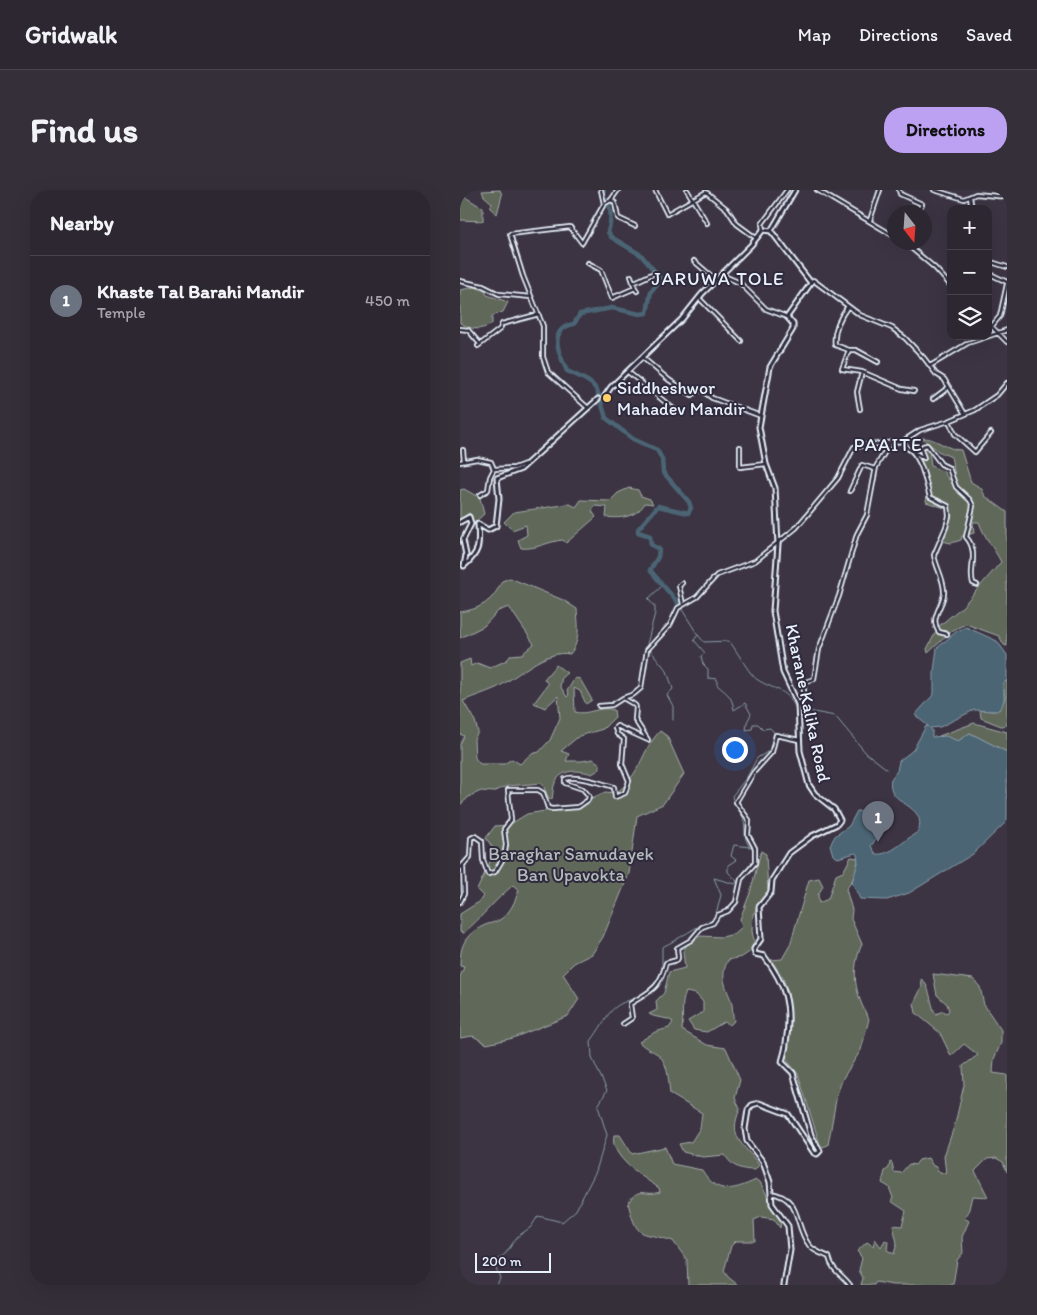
<!DOCTYPE html>
<meta charset="utf-8">
<style>
body{margin:0;font-family:Itim,sans-serif;background:#352f3a;color:#f1f3f6}
.controls{position:absolute;right:15px;top:15px;display:grid;overflow:hidden;border-radius:10px;box-shadow:0 5px 20px #0002}
.controls button{width:45px;height:45px;display:grid;place-items:center;padding:0;border:0;border-bottom:1px solid #48444d;background:#2d2732;color:#f1f3f6;font:25px sans-serif}
.compass{position:absolute;left:427px;top:15px;width:45px;height:45px;border-radius:50%;background:#2d2732;box-shadow:0 5px 20px #0002;rotate:163deg}
.scale{position:absolute;left:15px;bottom:12px;width:76px;box-sizing:border-box;padding-left:5px;border:2px solid #e8f1f8;border-top:0;font-size:14px;line-height:18px;white-space:nowrap;color:#e8f1f8;-webkit-text-stroke:4px #2f2a3d;paint-order:stroke}
.you{position:absolute;left:274px;top:559px;width:18px;height:18px;margin:-12px;border:4px solid #fff;border-radius:50%;background:#1a73e8;box-shadow:0 0 0 8px #1a73e833}
.badge{display:grid;place-items:center;width:32px;height:32px;border-radius:50%;background:#bca0f2;color:#fff;font-size:16px;font-weight:700}
.pin{position:absolute;translate:-50% -41px;filter:drop-shadow(0 1px 2px #0008)}
.pin::after{content:'';position:absolute;top:26px;width:18px;height:15px;background:inherit;clip-path:polygon(0 0,100% 0,50% 100%)}
.list{margin:0;padding:0;list-style:none}
h2{display:flex;justify-content:space-between;align-items:center;height:65px;margin:0;padding:0 20px;font-size:21px}
h2 small{font-size:16px;font-weight:400;color:#a7a5ac}
.list li{display:grid;grid-template-columns:32px 1fr auto;gap:15px;align-items:center;box-sizing:border-box;height:90px;padding:0 20px;border-top:1px solid #48444d}
.list b{display:block;font-size:19px;white-space:nowrap}
.list p{margin:0;font-size:16px;white-space:nowrap;color:#a7a5ac}
.list em{font-size:16px;font-style:normal;color:#a7a5ac}
.icon{flex:none;width:28px;height:28px;fill:none;stroke:currentColor;stroke-width:2;stroke-linecap:round;stroke-linejoin:round}
.map{position:relative;flex:none;width:547px;height:1095px;overflow:hidden;border-radius:20px}
header{display:flex;align-items:center;gap:30px;box-sizing:border-box;height:70px;padding:0 25px;background:#2d2732;border-bottom:1px solid #48444d}
header strong{font-size:24px}
nav{display:flex;gap:28px;margin-inline-start:auto;font-size:18px}
.intro{display:flex;align-items:center;justify-content:space-between;box-sizing:border-box;height:120px;padding:0 30px}
h1{margin:0;font-size:35px}
.button{padding:12px 22px;border-radius:20px;background:#bca0f2;color:#111;font-size:18px;font-weight:700}
main{display:flex;gap:30px;padding:0 30px}
aside{flex:1;background:#2d2732;border-radius:20px;box-shadow:0 5px 20px #0002}
.map>svg:first-child{display:block}
</style>
<header>
<strong>Gridwalk</strong>
<nav><a>Map</a><a>Directions</a><a>Saved</a></nav>
</header>
<div class="intro"><h1>Find us</h1><a class="button">Directions</a></div>
<main>
<aside>
<h2>Nearby<small></small></h2>
<ul class="list">
<li><span class="badge" style="background:#6b7280">1</span><div><b>Khaste Tal Barahi Mandir</b><p>Temple</p></div><em>450 m</em></li>
</ul>
</aside>
<div class="map">
<svg width="547" height="1095" viewBox="0 0 547 1095">
<rect width="100%" height="100%" fill="#3c3443"/>
<filter id="ink" filterUnits="userSpaceOnUse"><feTurbulence type="fractalNoise" baseFrequency=".02" numOctaves="2"/><feDisplacementMap in="SourceGraphic" scale="10" xChannelSelector="R" yChannelSelector="G"/><feConvolveMatrix kernelMatrix="1 2 1 2 8 2 1 2 1" color-interpolation-filters="sRGB"/></filter>
<g filter="url(#ink)">
<path fill="#61675a" stroke="#a4aca9" d="M40,0L42,5L37,24L30,18L32,13L24,6L22,1Z
M0,4L23,18V31L0,30Z
M15,97L25,101L27,105L48,112L43,122L32,126V134C19,141 13,140 0,133V100Z
M462,248C475,247 487,260 501,260L511,292L521,298L525,306L547,322V456L544,455L539,446L506,434L493,440L468,463L467,459L479,436L502,417L541,372C534,358 524,347 519,332H513L514,343L502,346L501,350L491,353L482,351L492,325L485,318L466,312L468,298C455,284 469,278 447,261L457,255L469,260L471,276L484,282L489,290L495,285L491,267L478,261Z
M169,298L178,300L181,306L190,309L193,314L185,313C177,327 161,329 146,327L147,317L135,316L132,321L136,327L106,353L103,350C88,351 76,360 61,358L58,350L67,345L66,335L52,340L44,332L54,322L110,314L116,317L121,310L150,311L158,303Z
M4,299L20,308L24,324L14,333L9,323L0,330V300Z
M50,388L103,410L117,419C118,436 121,450 110,464C85,459 58,487 36,498C25,503 14,506 3,511L15,531L18,542L14,549L15,568L20,574H44L52,569L60,574L71,564L79,562L90,550L100,528L98,506L85,518L74,513L88,494L84,489L96,475L107,483L102,487L100,496L107,507L109,505L107,501L115,488L120,489L132,510L126,514L120,501L114,498L115,522C128,526 140,515 154,520L155,527L143,539L119,546L101,561L109,564L106,571H122L133,569L140,574V579L132,584C120,580 101,578 95,593C93,597 93,604 92,609H89L82,593L47,596L33,602L21,601L10,606L0,615V554L4,546L0,544V473L10,469L11,476L17,473L30,478L47,470L51,465L62,464L74,454L49,417L38,421L24,436L0,448V422C21,419 33,411 42,391Z
M547,490V535L541,536L521,528L520,520L534,521L540,519L545,508L543,494Z
M514,533L547,542V562L510,543L498,551L479,546Z
M200,541L207,546L224,584L203,614L177,626L169,684L143,747L132,764L114,773L103,784L119,809L108,826L53,848L27,854L13,846L0,848V787L4,777L0,776C0,757 4,745 23,736C28,733 36,733 41,729C51,722 55,711 59,700L53,695C35,710 21,728 4,743L0,742V724L19,712L23,706L17,700L35,661L26,648L35,636L49,635L67,624L115,616L145,602L156,603C183,582 180,562 200,541Z
M301,661L306,664L308,703L293,724L292,741L294,751L291,761L282,767L268,770C260,786 265,795 271,810C273,816 272,824 274,831L270,835L264,832L247,842L234,840L228,831L243,822V812L236,804L226,802C220,815 224,827 222,840L247,855L266,858L280,890L275,908L280,919C267,949 284,953 299,975L295,980C281,980 272,977 265,965L243,967L223,962L219,954L231,952L240,938L242,923L210,904C208,889 209,872 196,863C189,859 185,858 179,852L195,842L209,838L213,832C205,826 197,829 189,824L197,820L196,811L204,803L209,782L225,778L223,762L227,754L240,746L262,747L274,744L282,737L280,729L290,703Z
M391,667L398,668C397,679 394,690 386,699L392,720L391,729L402,754C390,781 395,804 409,829L401,860L383,888L377,904L368,955L363,957L360,955L338,884L326,869L328,803L323,788L311,770L322,769L330,755L349,690L359,688L363,696L358,705L359,713L368,709L376,685L383,682Z
M473,784L513,789L520,797L524,815L541,840V853L534,869L533,883L547,885V982L543,972L536,968L527,969L515,981L528,1007L512,1006L508,1023L504,1028L509,1031L502,1047L503,1063L497,1070L493,1095H433L416,1092L414,1095H401L403,1088L399,1080L402,1068L397,1061L407,1052L413,1056L415,1049L421,1057L425,1050L428,1052L427,1060L434,1064L437,1053L433,1035L442,1036L446,1021L431,1011L433,1008L429,997L422,993L425,981L429,978L430,972L432,973L434,982L441,983L449,974L455,975L459,970L468,968L473,976L477,977V981L486,984L484,966L495,934L504,895L503,876L518,865L504,854L491,866L480,843L456,823L454,813L462,797L461,789C471,795 470,816 476,824L483,821L487,823L489,820L487,814L477,805Z
M154,945H160L172,964L205,957L212,974L242,980C257,1005 272,1001 296,990L300,992L321,1031L320,1038L314,1029L301,1027L294,1030L295,1051H276L271,1056L264,1081L268,1087L278,1095H228L227,1070L213,1051C180,1040 178,1052 168,1013C179,995 185,1007 200,1002L199,998C183,987 149,967 154,945Z"/>
<path fill="#4c6575" stroke="#8a9da9" d="M506,437L537,451L547,465V490L543,494C544,504 547,514 537,521L514,520L480,537L470,538L472,540V547L486,546L498,551L510,543L547,562V631L513,664L449,703L427,710L400,709L392,692L398,673L397,664L395,663L378,668L373,665L370,655L375,646L389,636L397,621L414,623L428,632L411,656L416,664C431,666 445,649 458,642C469,613 425,616 431,589L437,581L439,571L453,560L466,536L469,537L455,525L474,504V481L477,458L497,441Z"/>
<g fill="none" stroke-linecap="round" stroke-linejoin="round">
<path stroke="#8a9da9" stroke-width="1" d="M221,418L238,445L234,450L245,463L241,466L243,474L248,479V488L257,489V495C266,503 272,505 274,520L285,513L291,524L287,532L286,540L292,539L293,534H298L303,539L310,538L314,542L309,561L297,568L287,587L272,606C274,618 282,621 284,631C286,642 283,648 290,657L274,655L271,666L276,670L268,675V682L277,691L275,694L254,688L261,705L255,728
M238,445L244,452L269,451C277,460 289,485 298,490C313,500 327,498 335,517
M186,458L195,423V417L188,409L202,396
M191,461L207,481L213,499L207,505L213,516V530
M343,520L375,526L406,563L427,579
M202,782V757C220,749 235,736 253,730
M183,804L198,790
M37,1095L40,1088L34,1073L46,1063L57,1047L71,1037L78,1026L102,1032L116,1020L136,981L147,945L138,916L147,900L132,868L131,851C150,826 146,815 180,807"/>
<path stroke="#4c6575" stroke-width="4.5" d="M144,0L142,4C151,17 153,26 148,42L151,47L181,65L202,90L191,101L187,123L180,124L152,118L120,124L114,134C87,139 99,164 107,181C140,195 136,196 146,228L173,249L197,260L202,269L203,282L229,312L231,318L228,323L198,316L178,339V342L190,346L191,355L199,359L198,367L190,380L218,413"/>
<g stroke="#e8f1f8" stroke-width="6">
<path id="minor" d="M141,0L144,14
M195,0L207,24L246,2L267,19L277,34L296,48
M227,0L247,33
M357,0L434,46
M439,0L440,4L462,14L458,22
M474,0L504,9L516,4L547,7
M510,7L512,19
M151,10L155,13L158,28L175,36
M410,30L420,0
M303,40L302,34L327,0
M444,52L475,78L491,96
M234,71L256,90
M528,71L547,77
M128,73L141,80L152,108L175,98L177,101
M528,83L547,92
M262,85L280,93L306,119L327,127
M171,86L175,98
M0,91L23,96L39,104L71,107
M351,92L353,90L400,125L432,138L445,148L464,168L476,184L484,189L505,224
M173,93L194,83
M239,108L281,151
M388,116C380,127 373,141 375,155L389,160L382,179L402,182L397,202L400,219
M528,133L547,152
M532,136L540,126L547,94
M0,139L8,140L20,154
M18,156L40,139L42,134L79,124
M389,160H396L418,172
M183,168L209,190L232,205L240,199L252,208L301,226
M470,176L508,153L547,140
M168,182L215,220
M402,182L442,199L454,201
M473,209L489,197
M128,218L88,182L83,167V136L63,86L50,44L110,37L122,53L144,14L151,10L158,0
M489,231L495,244L515,262L531,243
M443,251L447,258L464,268L461,260L463,256L467,255L481,274L489,278L496,297L510,310L513,316L506,347C520,362 508,381 513,393L517,395
M280,257V277L306,274
M3,260L4,271
M451,260C463,273 465,290 470,307L488,316L489,326L486,337L474,365C476,378 485,390 484,404C482,418 469,428 479,442L487,444
M0,272L17,269L31,272L34,279L54,278L65,274
M390,301L402,275L415,279
M20,305L28,300L30,287L34,279
M222,393L219,396L223,414
M338,514L345,509L343,493L354,489L359,459L379,406L397,344L407,325L416,277L430,253
M139,516L152,515L163,508
M3,675L10,667L11,648L15,646L22,651L23,670L28,684L35,682L44,667L46,655L44,639L51,630L48,600H78L83,603L88,618L92,619L118,617L128,610L129,606L123,599L105,593V589C115,584 144,594 154,597L155,607L165,603L169,591L162,574L164,549L157,544L155,538L157,536L188,550L175,530C176,511 179,518 163,508L174,504L181,498L187,460L210,435L218,418L237,407L257,385L295,371L336,338L378,288L394,257L443,251L460,240L489,231L515,220L537,205L547,193
M0,678L3,675L4,704L0,712
M163,834L172,828L170,814C191,800 199,800 206,773L217,770L218,768L217,758L231,750L242,737L253,733L258,725L268,721L276,712L281,689L295,673V658L288,645L289,630L276,612L294,582L312,562L316,545L339,550
M311,1003C343,1009 333,1034 349,1055C353,1061 363,1064 369,1067C372,1081 382,1084 390,1095"/>
</g>
<g stroke="#e8f1f8" stroke-width="7">
<path id="tertiary" d="M311,41L351,93L327,127L333,134V139L310,177L299,237L306,274L315,298L318,354L313,421L323,482L338,514L340,561L349,595L355,604L374,619L380,630L377,634L352,646L329,663L312,690L311,702L299,717L301,749L294,759L295,764L304,766C326,795 332,816 326,853C326,860 323,866 322,872L333,883L351,945L360,961L357,964L354,963L328,924L299,913L292,915L288,920L285,939L287,951L303,972L310,992L312,1014L328,1036L330,1060L324,1095"/>
</g>
<g stroke="#e8f1f8" stroke-width="7">
<path id="secondary" d="M145,206L151,197L222,129L242,104L291,55L303,40L311,41L335,0
M0,332L9,327L11,334L3,350L6,365L4,376C21,361 19,354 18,334L28,340L36,336L39,309L37,288L61,279L138,209"/>
</g>
<use href="#minor" stroke="#2f2a3d" stroke-width="2.5"/>
<use href="#tertiary" stroke="#2f2a3d" stroke-width="3"/>
<use href="#secondary" stroke="#2f2a3d" stroke-width="3"/>
</g>
</g>
<circle fill="#ffd166" stroke="#2f2a3d" stroke-width="2" cx="147" cy="208" r="5"/>
<g text-anchor="middle" stroke-width="4" stroke-linejoin="round" paint-order="stroke">
<g font-size="18" fill="#e8f1f8" stroke="#2f2a3d" text-anchor="start">
<text x="157" y="204">Siddheshwor<tspan x="157" dy="21">Mahadev Mandir</tspan></text>
</g>
<g font-size="18" fill="#e8f1f8" stroke="#2f2a3d">
<text transform="translate(348 513) rotate(78)" y="6">Kharane Kalika Road</text>
</g>
<g font-size="18" fill="#b2bab9" stroke="#2f2a3d">
<text x="111" y="670">Baraghar Samudayek<tspan x="111" dy="21">Ban Upavokta</tspan></text>
</g>
<g font-size="19" letter-spacing="1" fill="#e8f1f8" stroke="#2f2a3d">
<text x="258" y="95">JARUWA TOLE</text>
<text x="428" y="261">PAAITE</text>
</g>
</g>
</svg>
<div class="controls">
<button>+</button>
<button>−</button>
<button><svg class="icon" aria-label="layers" viewBox="0 0 24 24"><path d="M12 4l9 5-9 5-9-5zM3 14l9 5 9-5"/></svg></button>
</div>
<svg class="compass" viewBox="-18 -18 36 36"><path d="M0-13l5 13h-10z" fill="#e53935"/><path d="M0 13l5-13h-10z" fill="#a7a5ac"/></svg>
<div class="scale">200 m</div>
<div class="you"></div>
<div class="pin badge" style="left:418px;top:652px;background:#6b7280">1</div>
</div>
</main>
